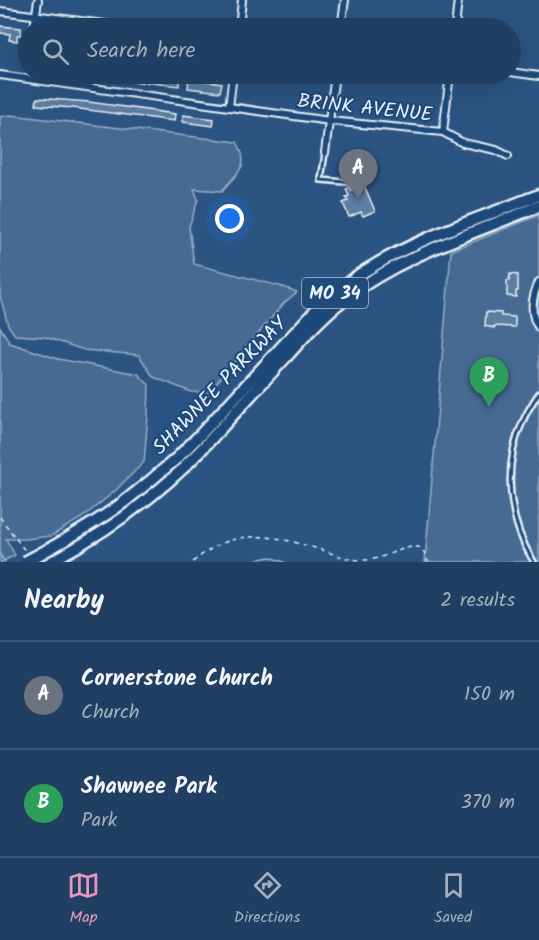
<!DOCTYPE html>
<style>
body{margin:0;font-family:Kalam,sans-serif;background:#284668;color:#f1f3f6}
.you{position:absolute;left:230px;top:219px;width:21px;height:21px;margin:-15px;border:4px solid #fff;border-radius:50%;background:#1a73e8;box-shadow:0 0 0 9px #1a73e833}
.badge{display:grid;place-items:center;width:39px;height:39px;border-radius:50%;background:#e797bd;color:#fff;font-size:20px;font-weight:700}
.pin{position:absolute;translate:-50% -50px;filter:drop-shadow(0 2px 3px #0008)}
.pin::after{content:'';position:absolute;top:32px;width:21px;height:18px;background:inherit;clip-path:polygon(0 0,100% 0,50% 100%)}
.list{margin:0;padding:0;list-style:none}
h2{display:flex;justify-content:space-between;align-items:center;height:78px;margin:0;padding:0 24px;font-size:26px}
h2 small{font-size:20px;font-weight:400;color:#a2afbe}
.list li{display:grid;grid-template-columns:39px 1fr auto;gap:18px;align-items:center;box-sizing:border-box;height:108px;padding:0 24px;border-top:2px solid #3d5877}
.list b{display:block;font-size:22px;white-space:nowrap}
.list p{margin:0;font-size:20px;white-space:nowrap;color:#a2afbe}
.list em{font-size:20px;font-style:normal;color:#a2afbe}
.icon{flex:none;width:33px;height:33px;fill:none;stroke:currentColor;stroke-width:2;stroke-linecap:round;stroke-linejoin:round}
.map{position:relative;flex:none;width:539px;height:562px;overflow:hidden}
.search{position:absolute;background:#203f62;box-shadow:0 6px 24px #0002;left:18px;right:18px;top:18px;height:66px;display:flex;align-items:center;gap:15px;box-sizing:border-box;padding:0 21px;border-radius:33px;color:#a2afbe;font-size:22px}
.sheet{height:294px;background:#203f62}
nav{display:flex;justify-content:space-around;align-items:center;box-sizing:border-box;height:84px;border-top:2px solid #3d5877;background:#203f62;font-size:16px;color:#a2afbe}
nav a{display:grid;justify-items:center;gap:3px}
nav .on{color:#e797bd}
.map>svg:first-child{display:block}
</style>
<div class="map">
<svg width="539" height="562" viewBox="0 0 539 562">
<rect width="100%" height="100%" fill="#2b5482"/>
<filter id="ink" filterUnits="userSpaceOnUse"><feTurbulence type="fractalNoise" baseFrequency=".0167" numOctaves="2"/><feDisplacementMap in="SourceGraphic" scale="12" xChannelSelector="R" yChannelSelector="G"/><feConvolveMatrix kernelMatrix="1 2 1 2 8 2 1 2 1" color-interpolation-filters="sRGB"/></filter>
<g filter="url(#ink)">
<path fill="#476b93" stroke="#98aec6" stroke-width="1.5" d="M11,115L237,142C251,167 238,171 222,191L194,189L198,199L189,227L194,264L283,287L297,292L284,303L208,393L191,392L153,377L139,355L84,350L45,337L15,335L8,325L0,296V117Z
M539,215V562H425L451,251Z
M0,327L10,343L58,359L138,374L149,385L148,416L144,462L115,491L83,517L51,536L26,539H6L15,555L2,562H0Z"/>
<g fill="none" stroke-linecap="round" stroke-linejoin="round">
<path stroke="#a0b6cb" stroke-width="1.5" d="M0,555L5,562
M246,562L270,557L284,562"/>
</g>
<path fill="#5d7da1" stroke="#e8f1f8" stroke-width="1.5" d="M0,26L21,28V35H17V41L9,40L10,34L0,33Z
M113,74H133L179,79V86L141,82V83L134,82V81H130V79L113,78Z
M189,77L199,78V80L222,83L220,92L188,88Z
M37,98L89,102L175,114L174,121L72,108L36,105Z
M183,115L214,119L213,126L183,122Z
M364,185L375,211L363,216L361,212L349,217L343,203L348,201L346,197L349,196L346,189L350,187L351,190Z
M510,274L518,275V291H516V297L507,296V281H509Z
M486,312L501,313V316L515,317V327L494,326V328L485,326Z"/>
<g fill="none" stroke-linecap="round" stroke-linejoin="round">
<g stroke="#e8f1f8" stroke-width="8">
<path id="lane" d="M325,153L321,180L357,183
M534,562C508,521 502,466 523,421C527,411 533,402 539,393"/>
</g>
<g stroke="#e8f1f8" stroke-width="10">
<path id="street" d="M0,11L137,28
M34,28L38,0
M239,28L242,0
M341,28L345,0
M455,28L458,0
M510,72L539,76
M0,75L330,121L443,132L463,143L496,150L508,156
M229,107L233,74
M443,132L450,74
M325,153L335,74
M539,282C532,296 529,315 539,328"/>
</g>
<g stroke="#e8f1f8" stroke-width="15">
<path id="highway" d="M177,458L200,435L315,311C330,297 347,282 365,271C419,237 481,218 539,195
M49,562C104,533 156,497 199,452C228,421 256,389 285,358C303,338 321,317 343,300C401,255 472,234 539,206"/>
</g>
<path stroke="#e8f1f8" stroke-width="1.5" stroke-dasharray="4.5 4.5" stroke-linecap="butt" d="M0,517L26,552
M193,562C233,527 271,534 318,549C332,553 347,560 362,560C383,561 398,546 419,547L424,552L428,562"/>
<use href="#lane" stroke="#1f4a7a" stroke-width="3"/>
<use href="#street" stroke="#1f4a7a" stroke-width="6"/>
<use href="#highway" stroke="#1f4a7a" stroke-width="10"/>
<g stroke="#e8f1f8" stroke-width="15" stroke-linecap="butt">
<path id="highway-bridge" d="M25,562C59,544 93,525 124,502C142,488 160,473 177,458"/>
</g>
<use href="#highway-bridge" stroke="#1f4a7a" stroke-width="10"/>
</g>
</g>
<g text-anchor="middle" stroke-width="4.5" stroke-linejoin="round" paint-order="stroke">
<rect fill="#1f4a7a" stroke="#acbfd2" stroke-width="1.5" x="302" y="278" width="66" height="30" rx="4.5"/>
<g font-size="18" font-weight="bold" fill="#e8f1f8">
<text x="335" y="299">MO 34</text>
</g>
<g font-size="20" fill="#e8f1f8" stroke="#1f4a7a">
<text transform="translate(365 107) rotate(6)" y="7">BRINK AVENUE</text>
<text transform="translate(219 385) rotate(-46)" y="7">SHAWNEE PARKWAY</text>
</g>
</g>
</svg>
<div class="you"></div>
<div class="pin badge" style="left:358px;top:199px;background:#6b7280">A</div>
<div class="pin badge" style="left:489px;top:407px;background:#2e9e5b">B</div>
<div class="search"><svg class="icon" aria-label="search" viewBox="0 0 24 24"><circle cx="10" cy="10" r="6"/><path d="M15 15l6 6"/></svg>Search here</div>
</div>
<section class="sheet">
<h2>Nearby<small>2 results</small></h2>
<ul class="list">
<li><span class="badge" style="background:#6b7280">A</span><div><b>Cornerstone Church</b><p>Church</p></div><em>150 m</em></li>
<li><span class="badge" style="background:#2e9e5b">B</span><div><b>Shawnee Park</b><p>Park</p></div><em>370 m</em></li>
</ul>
</section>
<nav>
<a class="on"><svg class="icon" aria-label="map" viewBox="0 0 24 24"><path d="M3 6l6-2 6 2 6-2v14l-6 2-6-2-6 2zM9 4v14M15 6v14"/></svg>Map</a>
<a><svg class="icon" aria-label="directions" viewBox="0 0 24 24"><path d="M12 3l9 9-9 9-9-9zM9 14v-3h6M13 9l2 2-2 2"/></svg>Directions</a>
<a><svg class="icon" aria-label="saved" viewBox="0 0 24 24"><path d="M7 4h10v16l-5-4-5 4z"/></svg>Saved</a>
</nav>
